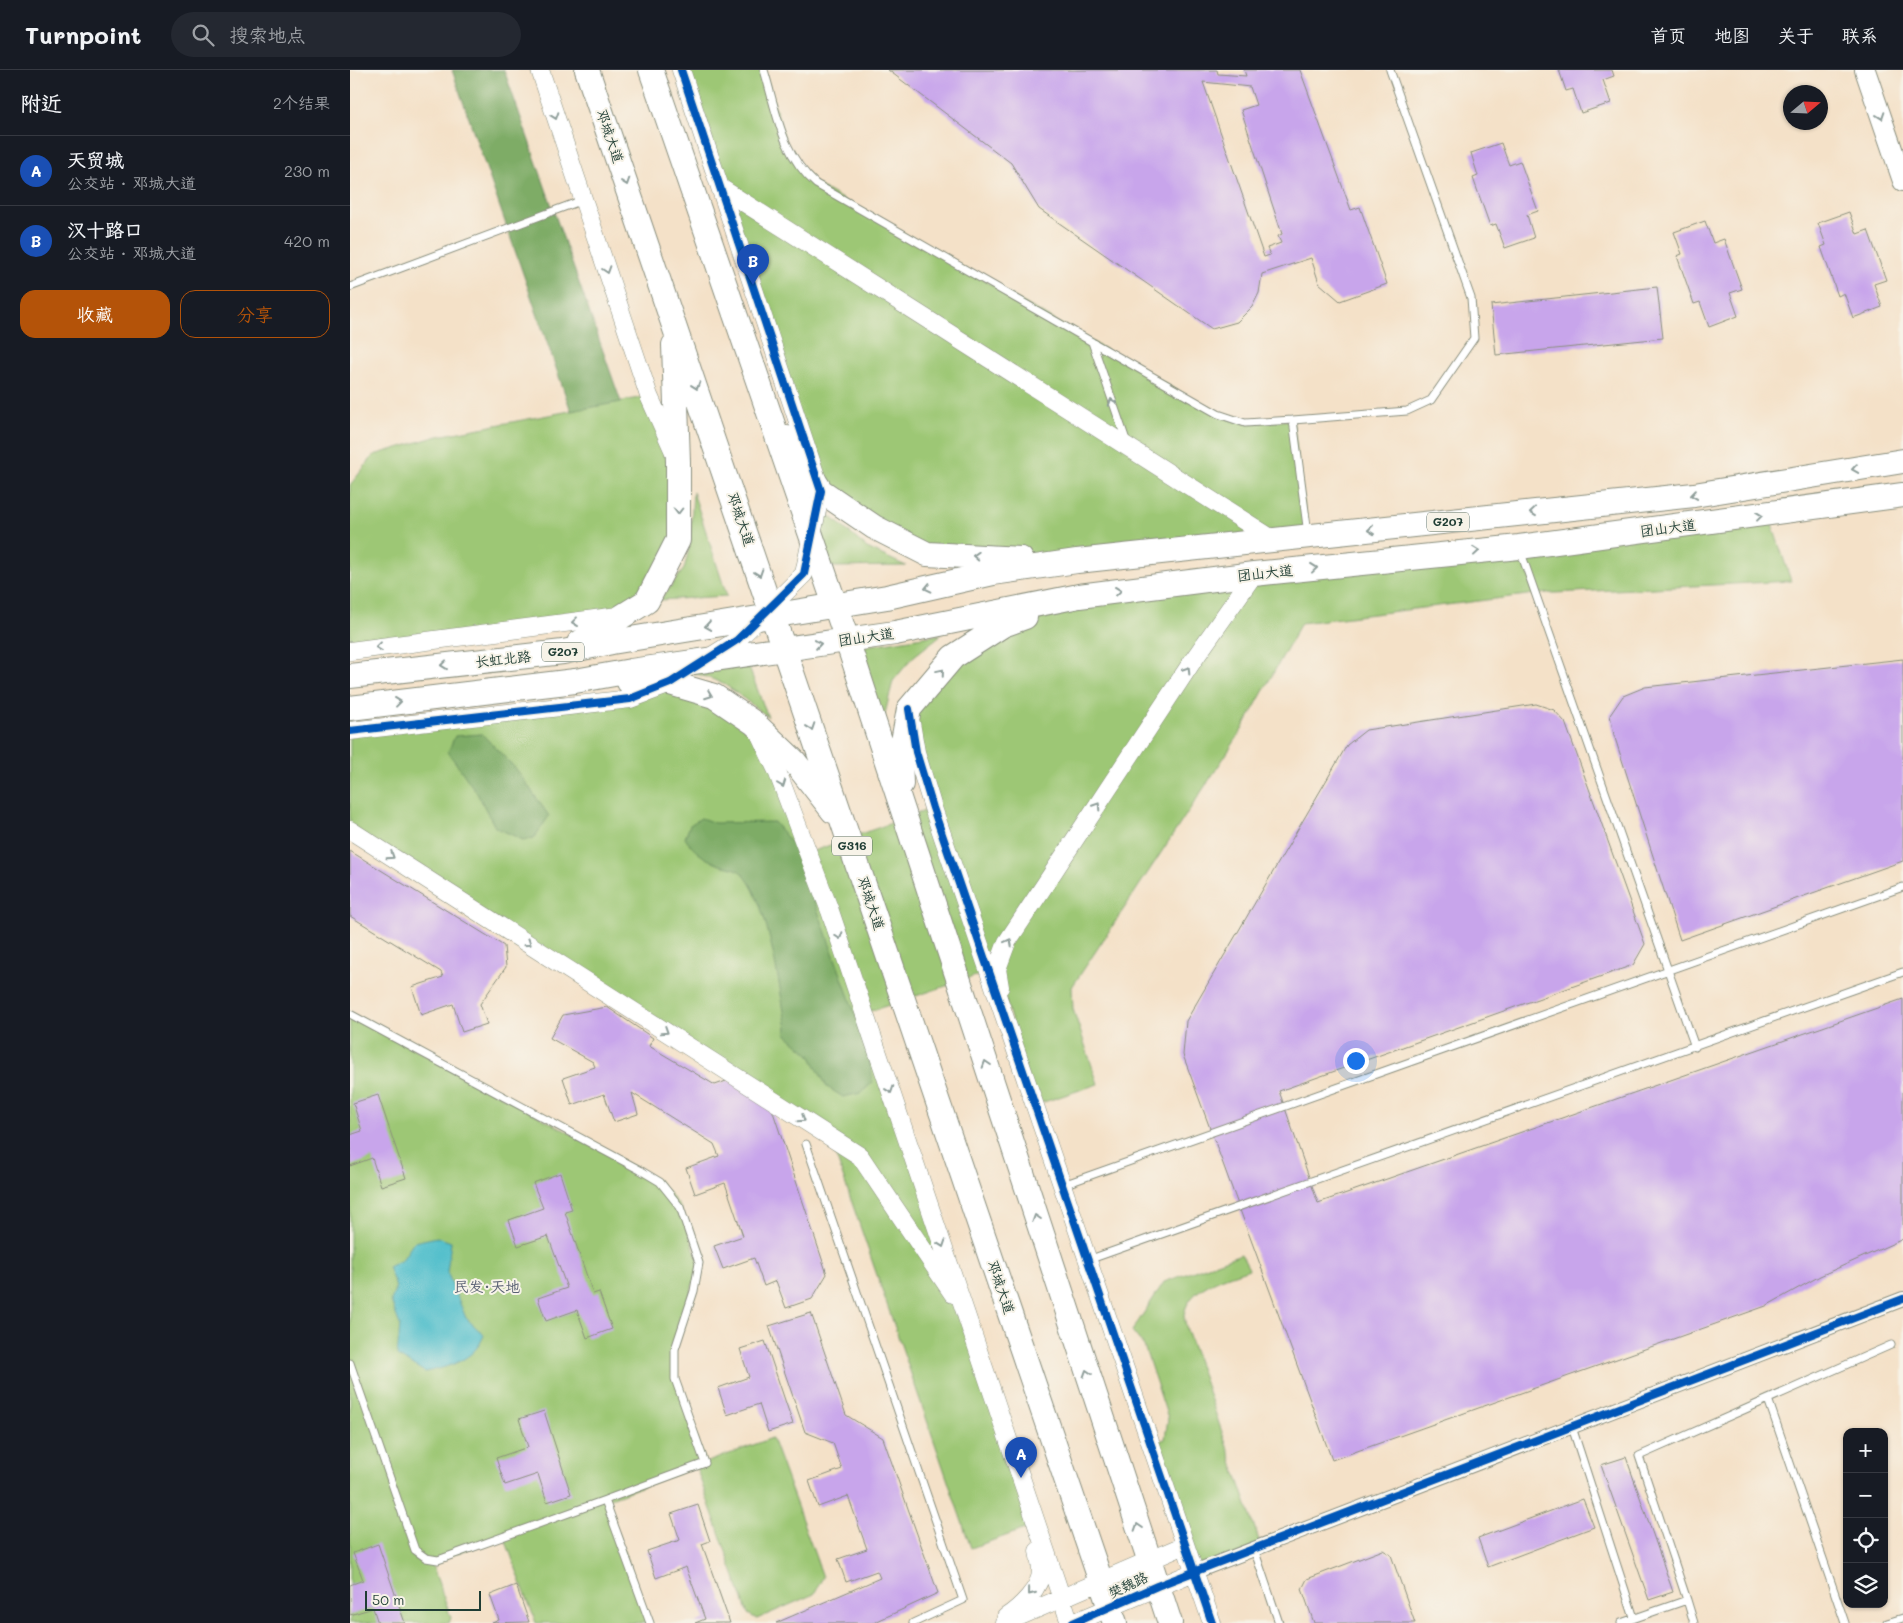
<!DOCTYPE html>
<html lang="zh">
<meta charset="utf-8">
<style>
body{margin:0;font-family:Mali,"LXGW WenKai TC",sans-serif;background:#242831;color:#f1f3f6}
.controls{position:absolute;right:15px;bottom:15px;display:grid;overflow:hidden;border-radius:10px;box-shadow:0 1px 4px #0004}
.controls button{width:45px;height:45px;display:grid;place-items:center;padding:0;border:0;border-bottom:1px solid #363941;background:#171b24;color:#f1f3f6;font:25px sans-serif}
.compass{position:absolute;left:1433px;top:15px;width:45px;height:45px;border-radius:50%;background:#171b24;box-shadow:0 1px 4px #0004;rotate:71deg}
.scale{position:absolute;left:15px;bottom:12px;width:116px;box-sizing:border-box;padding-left:5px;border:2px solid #1f3d34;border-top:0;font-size:14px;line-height:18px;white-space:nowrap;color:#1f3d34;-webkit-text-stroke:4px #f7f3e8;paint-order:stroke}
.you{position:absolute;left:1005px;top:990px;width:18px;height:18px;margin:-12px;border:4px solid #fff;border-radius:50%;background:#1a73e8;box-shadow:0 0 0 8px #1a73e833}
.badge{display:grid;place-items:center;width:32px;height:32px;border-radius:50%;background:#b45309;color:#fff;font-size:16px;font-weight:700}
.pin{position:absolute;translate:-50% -41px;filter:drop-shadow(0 1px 2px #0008)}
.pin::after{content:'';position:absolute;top:26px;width:18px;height:15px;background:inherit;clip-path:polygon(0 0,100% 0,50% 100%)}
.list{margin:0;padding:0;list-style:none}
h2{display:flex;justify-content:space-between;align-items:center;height:65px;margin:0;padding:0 20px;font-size:21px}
h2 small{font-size:16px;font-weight:400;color:#9ea1a6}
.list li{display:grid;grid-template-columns:32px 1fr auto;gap:15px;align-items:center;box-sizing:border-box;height:70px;padding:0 20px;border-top:1px solid #363941}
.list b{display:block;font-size:19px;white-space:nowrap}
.list p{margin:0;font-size:16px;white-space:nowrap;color:#9ea1a6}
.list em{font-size:16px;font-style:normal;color:#9ea1a6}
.actions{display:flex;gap:10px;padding:15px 20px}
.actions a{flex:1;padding:11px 0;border:1px solid #b45309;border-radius:15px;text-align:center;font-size:18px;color:#b45309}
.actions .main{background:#b45309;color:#fff}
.icon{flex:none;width:28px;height:28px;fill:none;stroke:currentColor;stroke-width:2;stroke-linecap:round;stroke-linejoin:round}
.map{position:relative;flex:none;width:1553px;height:1553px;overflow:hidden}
header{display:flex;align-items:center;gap:30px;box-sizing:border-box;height:70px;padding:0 25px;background:#171b24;border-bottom:1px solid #363941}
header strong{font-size:24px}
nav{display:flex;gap:28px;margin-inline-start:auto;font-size:18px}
.search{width:350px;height:45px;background:#242831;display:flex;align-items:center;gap:12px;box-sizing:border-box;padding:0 18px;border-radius:28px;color:#9ea1a6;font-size:19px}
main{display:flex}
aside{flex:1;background:#171b24}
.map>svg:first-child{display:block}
</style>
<header>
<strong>Turnpoint</strong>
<div class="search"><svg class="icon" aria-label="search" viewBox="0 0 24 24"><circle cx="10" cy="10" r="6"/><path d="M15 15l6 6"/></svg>搜索地点</div>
<nav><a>首页</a><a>地图</a><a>关于</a><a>联系</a></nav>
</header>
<main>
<aside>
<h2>附近<small>2个结果</small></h2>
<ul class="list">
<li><span class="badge" style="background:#1a4fb4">A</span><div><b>天贸城</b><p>公交站 · 邓城大道</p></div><em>230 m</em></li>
<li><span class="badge" style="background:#1a4fb4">B</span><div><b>汉十路口</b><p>公交站 · 邓城大道</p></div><em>420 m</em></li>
</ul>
<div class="actions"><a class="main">收藏</a><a>分享</a></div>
</aside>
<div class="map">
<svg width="1553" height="1553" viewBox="0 0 1553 1553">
<rect width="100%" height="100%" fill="#f7f3e8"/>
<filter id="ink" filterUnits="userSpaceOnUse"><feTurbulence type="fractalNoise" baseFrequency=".02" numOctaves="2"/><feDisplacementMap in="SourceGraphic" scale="10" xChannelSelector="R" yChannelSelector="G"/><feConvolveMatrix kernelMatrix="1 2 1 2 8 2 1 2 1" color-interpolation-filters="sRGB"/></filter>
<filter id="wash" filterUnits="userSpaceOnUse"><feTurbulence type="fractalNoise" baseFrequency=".0096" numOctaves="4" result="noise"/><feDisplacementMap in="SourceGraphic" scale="20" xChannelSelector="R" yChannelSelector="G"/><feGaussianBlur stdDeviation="1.12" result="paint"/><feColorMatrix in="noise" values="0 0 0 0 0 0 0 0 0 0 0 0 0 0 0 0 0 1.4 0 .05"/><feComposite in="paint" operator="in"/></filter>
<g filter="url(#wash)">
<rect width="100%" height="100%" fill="#f4e1c8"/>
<path fill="#9dc774" stroke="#5e8254" d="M331,0H414L438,80L466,114L868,344L895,353L943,350L958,467L727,491L577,484L471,421Z
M299,326L328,392V470L274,546L0,581V415L24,385L88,366Z
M343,422L377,526L310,530L334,499L340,475Z
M456,425L517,478L556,496L481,497Z
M1419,445L1441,511L1185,524L951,553L889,665L722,917L723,939L748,1014L685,1035L647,899L515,943L684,1456L621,1478L479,1066L0,760V661L280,629L320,613L404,653L458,783L583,738L559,639L653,555L729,526Z
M592,564L563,587L543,611L532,656L509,577Z
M398,595L418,647L373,613L336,600Z
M0,944L310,1112L330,1137L349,1193L325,1279V1308L355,1393L422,1368L473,1507L464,1524L407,1549L398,1544L346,1397L255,1430L300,1553H186L154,1466L88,1490L80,1489L101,1548L99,1553H0Z
M891,1184L899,1199C877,1207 838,1216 834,1245C834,1249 836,1256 837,1260L911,1476L844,1502L801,1374L815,1369L818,1348L794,1276L782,1261L814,1212Z"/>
<path fill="#7eac66" stroke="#4e744d" d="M102,0H154L271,332L221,341Z
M132,664L167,700L199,746L184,768L173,770L145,757L127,723L98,682L105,666Z
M351,748L365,753L424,752L445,777L518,980L523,1012L511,1023L493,1027L477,1017L460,985L435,963L437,958C430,923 417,819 388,800C383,797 375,797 370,795C355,789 343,781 335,768L340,755Z"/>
<path fill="#54c0cc" stroke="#3a7e80" d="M87,1167L101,1172L97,1202L116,1248L134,1265C125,1290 99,1297 75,1302L47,1286L50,1255L41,1231L46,1217L38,1197L52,1190L64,1172Z"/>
<g id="blocks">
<path fill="#c8a5eb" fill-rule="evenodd" d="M538,0H867L868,4L896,6L894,0H950L1001,140L1010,137L1037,214L990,231L969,213L961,188L912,204L909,223L902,237L887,252L862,259L689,139L661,93ZM853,12L900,17L906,35L891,40L932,164L928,166L931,173L917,178L920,185L914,187Z
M1209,0H1262L1264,6L1253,10L1261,33L1231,43L1223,19L1216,21Z
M1151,73L1159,95L1170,91L1188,141L1177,145L1184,168L1155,178L1146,154L1140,156L1123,108L1128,106L1121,83Z
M1499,142L1507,164L1518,160L1536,210L1524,214L1532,237L1503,248L1494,223L1488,226L1471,177L1476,175L1468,153Z
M1355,151L1363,173L1374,169L1392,219L1380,223L1388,246L1359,257L1350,232L1344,234L1327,186L1332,184L1324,162Z
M1307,217L1313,268L1146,285L1141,235Z
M1553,589V791L1330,870L1264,665L1260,645L1273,626L1295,617Z
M1186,634L1204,640L1215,652L1295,874L1283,895L929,1021L968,1133L1553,929V1169L1470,1206L1416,1236L982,1390L833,985L836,951L997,675L1016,660Z
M0,781L154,876L156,897L130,934L137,954L112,962L103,934L71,945L62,917L93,907L91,902L0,846Z
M257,937L303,968L299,976L365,1015L379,1010L421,1036L477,1204L462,1229L436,1238L426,1211L414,1216L404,1188L373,1199L364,1176L393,1166L375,1113L345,1124L336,1098L369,1086L364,1074L282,1023L288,1044L264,1052L254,1024L222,1035L213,1008L245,997L243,992L200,968L213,945Z
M28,1025L56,1108L31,1116L22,1088L0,1096V1065L12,1061L3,1033Z
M210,1103L222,1140L215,1142L243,1224L249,1222L262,1259L237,1268L227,1240L196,1251L188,1228L217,1218L198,1166L168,1176L159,1150L193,1138L183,1113Z
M461,1243L496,1345L533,1368L588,1523L523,1553H426L530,1508L527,1501L496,1512L488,1489L517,1479L498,1426L468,1437L459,1411L492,1399L483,1373L455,1362L419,1256Z
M415,1271L443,1354L418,1362L409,1334L377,1345L368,1318L399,1307L390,1279Z
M194,1341L221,1424L197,1432L188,1404L155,1415L146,1388L178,1377L169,1349Z
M1276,1387L1323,1522L1299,1530L1251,1395Z
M1233,1429L1244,1457L1138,1497L1128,1468Z
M348,1435L360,1471L352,1474L380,1553H345L355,1549L336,1497L306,1508L297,1481L330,1470L321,1444Z
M28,1474L55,1553H28L23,1538L0,1545V1515L13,1510L3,1483Z
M1033,1480L1041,1485L1065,1553H964L952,1519L957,1509Z
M166,1515L179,1552L142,1553L149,1550L140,1525Z"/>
</g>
</g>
<g filter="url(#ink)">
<use href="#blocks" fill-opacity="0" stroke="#8a8f7e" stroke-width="1"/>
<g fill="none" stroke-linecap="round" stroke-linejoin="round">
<g stroke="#8a8f7e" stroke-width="9">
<path id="service" d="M414,0C427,43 431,83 466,114L868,344L895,353L943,350
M0,217L233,130
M742,272L777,373
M958,464L943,350L1057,341L1081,330L1124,268L1121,228L1040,0
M1170,480L1345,977
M0,944L290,1100L310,1112L330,1137L349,1193L344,1221L325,1279V1309L355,1393L255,1430
M456,1074L613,1530L563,1553
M713,1115L1553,817
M738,1190L1553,902
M0,1293L65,1480L76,1488L88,1490L255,1430L300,1553
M1418,1329L1495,1553
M1222,1357L1284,1548
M904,1479L929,1553
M1337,1530L1344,1553
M1271,1553L1337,1530L1289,1386L1541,1275
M1537,1553L1553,1548"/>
</g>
<g stroke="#8a8f7e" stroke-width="16">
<path id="minor" d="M844,1502L1553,1229"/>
</g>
<g stroke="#8a8f7e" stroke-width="19">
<path id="tertiary" d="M190,0L299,326L325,384
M331,0L471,421L454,504L387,570L360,587
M371,118L924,470
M0,581L268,546
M561,653L566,682L583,738L862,1553
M0,661L280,629L315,616
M409,663L427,701L480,841L720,1553
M0,760L510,1086L603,1224
M650,917L647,899L657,872L842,592L904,504
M656,1547C670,1538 691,1518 691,1501C691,1494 689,1487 688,1481
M654,1553L835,1475
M723,1553L844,1502"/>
</g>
<g stroke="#8a8f7e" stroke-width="22">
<path id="secondary" d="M1515,0L1553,111"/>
</g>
<g stroke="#8a8f7e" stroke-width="26">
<path id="trunk" d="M237,0L765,1553
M301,0L493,558L820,1553
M437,368L471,421L524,457L577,484L671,489
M229,573L297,531L328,470V392L324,275
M0,606L213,582L262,572L537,527L643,503L727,491L1344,425L1553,391
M279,612L320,613L364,626L404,653L444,691L483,741
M0,638L225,611L281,601L545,563L729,526L904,504L1169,477L1553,425
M551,714L550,688L559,639L603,587L653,555L675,547"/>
</g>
<use href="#service" stroke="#fff" stroke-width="7"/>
<use href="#minor" stroke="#fff" stroke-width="14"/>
<use href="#tertiary" stroke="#fff" stroke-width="18"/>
<use href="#secondary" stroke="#fff" stroke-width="20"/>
<use href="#trunk" stroke="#fff" stroke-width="24"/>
<g stroke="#f7f3e8" stroke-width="11">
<path id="cycleway" d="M559,639L566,682L583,738L862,1553
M0,661L280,629L320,613L387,570L454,504L471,421L331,0
M723,1553L807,1516L1553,1229"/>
</g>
<use href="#cycleway" stroke="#0057b8" stroke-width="8"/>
</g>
<defs><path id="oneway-chevron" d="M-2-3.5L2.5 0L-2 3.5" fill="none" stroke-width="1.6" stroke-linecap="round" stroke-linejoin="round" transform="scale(1.25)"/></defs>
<g stroke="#8f9e9a">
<use href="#oneway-chevron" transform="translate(205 46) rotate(71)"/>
<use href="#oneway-chevron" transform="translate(1531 46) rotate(71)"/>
<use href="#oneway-chevron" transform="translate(276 112) rotate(71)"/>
<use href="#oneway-chevron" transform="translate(257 200) rotate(72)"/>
<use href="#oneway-chevron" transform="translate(346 316) rotate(71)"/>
<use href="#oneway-chevron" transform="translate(762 332) rotate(-109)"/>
<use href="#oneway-chevron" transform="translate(1505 399) rotate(171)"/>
<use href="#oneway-chevron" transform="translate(1344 425) rotate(172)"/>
<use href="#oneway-chevron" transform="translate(328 441) rotate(90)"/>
<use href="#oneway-chevron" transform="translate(1183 442) rotate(174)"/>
<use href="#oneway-chevron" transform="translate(1409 446) rotate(-7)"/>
<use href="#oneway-chevron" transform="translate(1021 460) rotate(174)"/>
<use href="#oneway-chevron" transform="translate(1126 481) rotate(-6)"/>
<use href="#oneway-chevron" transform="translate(626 486) rotate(-177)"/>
<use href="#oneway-chevron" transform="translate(964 498) rotate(-6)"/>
<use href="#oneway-chevron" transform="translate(409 503) rotate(71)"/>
<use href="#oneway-chevron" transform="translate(578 518) rotate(167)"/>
<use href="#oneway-chevron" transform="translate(768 521) rotate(-7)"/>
<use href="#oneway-chevron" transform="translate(225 552) rotate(173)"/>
<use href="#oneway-chevron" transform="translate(358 556) rotate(171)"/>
<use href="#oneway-chevron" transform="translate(468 574) rotate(-8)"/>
<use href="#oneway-chevron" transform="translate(29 577) rotate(173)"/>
<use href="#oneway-chevron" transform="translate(94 595) rotate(174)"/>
<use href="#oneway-chevron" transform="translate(837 600) rotate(-57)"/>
<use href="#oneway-chevron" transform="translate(591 602) rotate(-50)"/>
<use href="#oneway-chevron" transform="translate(359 625) rotate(21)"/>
<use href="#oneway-chevron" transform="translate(48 632) rotate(-7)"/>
<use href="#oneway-chevron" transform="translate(461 657) rotate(71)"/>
<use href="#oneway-chevron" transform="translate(432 714) rotate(69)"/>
<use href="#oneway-chevron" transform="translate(747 736) rotate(-57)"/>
<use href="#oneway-chevron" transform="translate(41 786) rotate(33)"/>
<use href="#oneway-chevron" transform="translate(489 866) rotate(72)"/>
<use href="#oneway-chevron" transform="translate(659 872) rotate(-62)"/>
<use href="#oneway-chevron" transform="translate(178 873) rotate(33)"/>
<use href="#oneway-chevron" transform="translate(315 961) rotate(33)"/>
<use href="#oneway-chevron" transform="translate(636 994) rotate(-108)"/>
<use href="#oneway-chevron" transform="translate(540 1020) rotate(71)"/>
<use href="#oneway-chevron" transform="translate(452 1049) rotate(33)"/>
<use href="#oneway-chevron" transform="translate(686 1148) rotate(-108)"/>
<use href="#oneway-chevron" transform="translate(592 1174) rotate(71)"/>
<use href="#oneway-chevron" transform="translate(737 1303) rotate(-108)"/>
<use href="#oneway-chevron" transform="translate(788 1457) rotate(-108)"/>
<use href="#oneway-chevron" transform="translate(681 1522) rotate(129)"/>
</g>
</g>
<g text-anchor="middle" stroke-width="4" stroke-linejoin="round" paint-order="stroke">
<g fill="#f7f3e8" stroke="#60746a" stroke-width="1">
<rect x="1077" y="442.5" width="42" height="19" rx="4"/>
<rect x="192" y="572.5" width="42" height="19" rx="4"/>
<rect x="482" y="766.5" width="40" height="19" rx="4"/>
</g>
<g font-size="12" font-weight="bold" fill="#1f3d34">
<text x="1098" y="456">G207</text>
<text x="213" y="586">G207</text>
<text x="502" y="780">G316</text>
</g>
<g font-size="14" fill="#1f3d34" stroke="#f7f3e8">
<text transform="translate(260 66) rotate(71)" y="5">邓城大道</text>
<text transform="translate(391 449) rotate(71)" y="5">邓城大道</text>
<text transform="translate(1318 458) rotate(-7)" y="5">团山大道</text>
<text transform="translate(915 503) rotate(-6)" y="5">团山大道</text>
<text transform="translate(516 567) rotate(-8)" y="5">团山大道</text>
<text transform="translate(153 589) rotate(-6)" y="5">长虹北路</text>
<text transform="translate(521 833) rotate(71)" y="5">邓城大道</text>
<text transform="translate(651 1217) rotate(71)" y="5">邓城大道</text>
<text transform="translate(778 1515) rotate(-25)" y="5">樊魏路</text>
</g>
<g font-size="15" fill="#5a6174" stroke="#f7f3e8">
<text x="137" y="1222">民发·天地</text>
</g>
</g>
</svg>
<div class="controls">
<button>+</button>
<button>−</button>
<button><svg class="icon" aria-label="locate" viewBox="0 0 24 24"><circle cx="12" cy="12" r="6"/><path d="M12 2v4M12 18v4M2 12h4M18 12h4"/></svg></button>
<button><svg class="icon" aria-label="layers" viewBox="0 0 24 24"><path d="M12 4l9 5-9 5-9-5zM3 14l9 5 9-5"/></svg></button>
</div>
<svg class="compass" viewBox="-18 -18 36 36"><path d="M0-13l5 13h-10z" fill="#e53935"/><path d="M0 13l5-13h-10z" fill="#9ea1a6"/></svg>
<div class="scale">50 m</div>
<div class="you"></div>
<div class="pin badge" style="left:671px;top:1408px;background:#1a4fb4">A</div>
<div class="pin badge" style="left:403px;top:215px;background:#1a4fb4">B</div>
</div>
</main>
